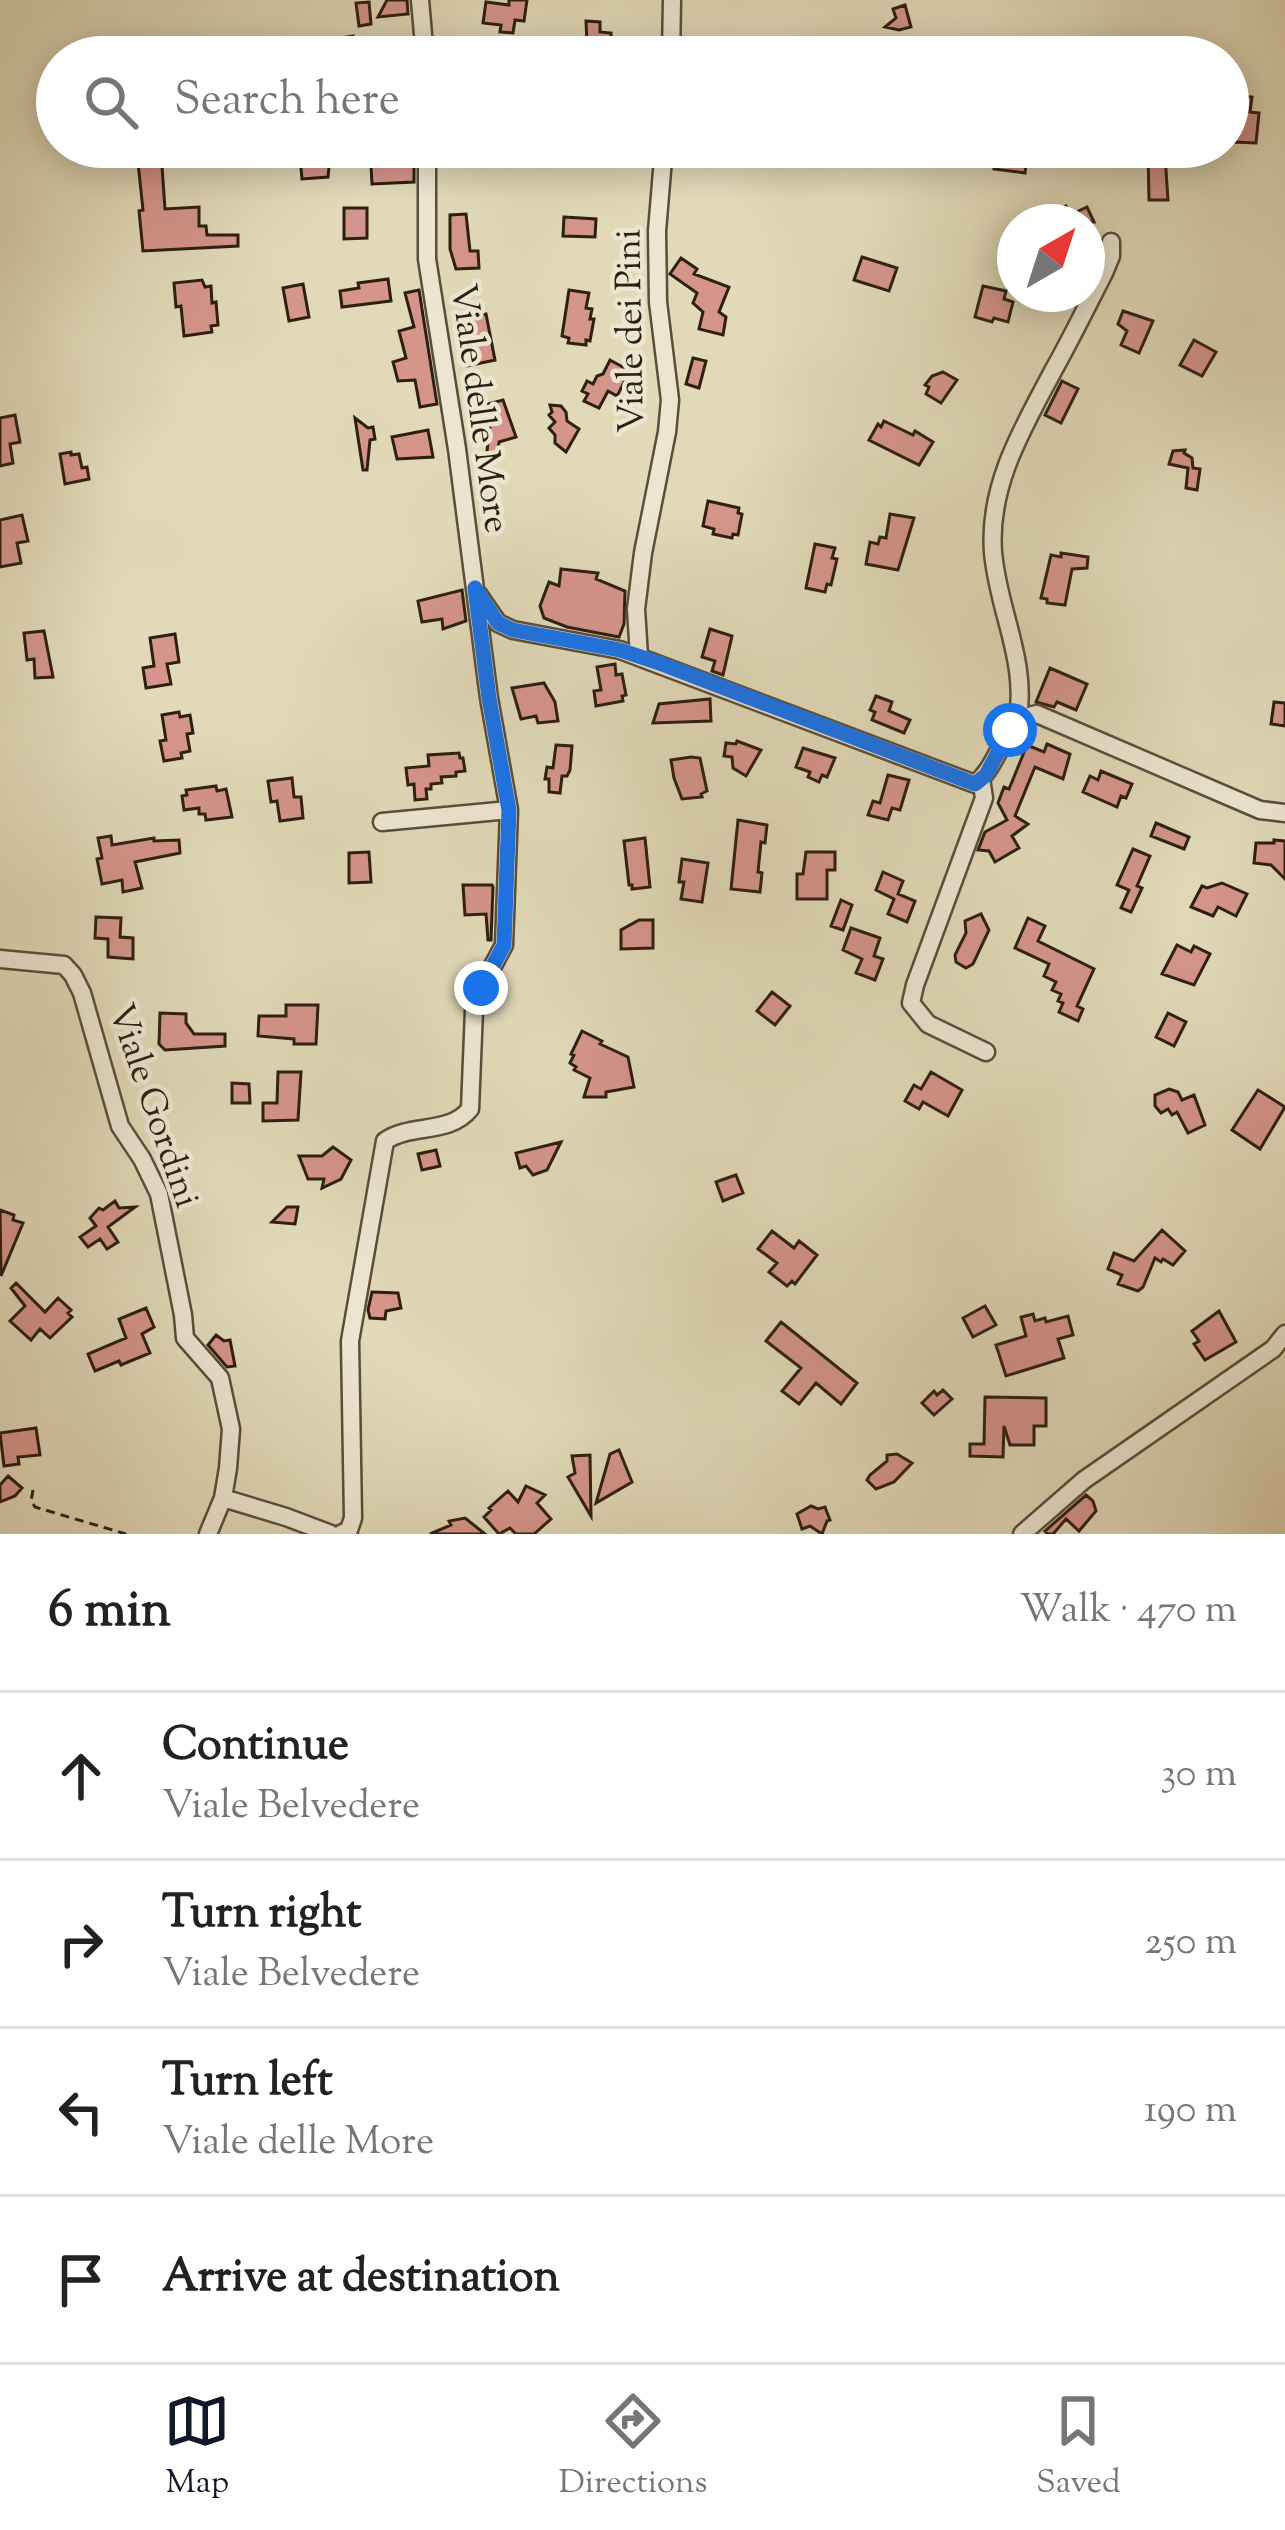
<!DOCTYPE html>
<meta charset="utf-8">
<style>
body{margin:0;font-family:"Sorts Mill Goudy",serif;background:#f6f6f6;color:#222}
.compass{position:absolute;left:997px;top:204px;width:108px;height:108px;border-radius:50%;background:#fff;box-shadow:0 6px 30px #0003;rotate:39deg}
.stop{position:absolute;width:36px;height:36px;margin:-27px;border:9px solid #1a73e8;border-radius:50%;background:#fff}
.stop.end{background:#1a73e8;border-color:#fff;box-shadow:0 3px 12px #0008}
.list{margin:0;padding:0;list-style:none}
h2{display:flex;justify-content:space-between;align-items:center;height:156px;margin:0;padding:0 48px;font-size:51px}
h2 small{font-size:39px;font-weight:400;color:#767676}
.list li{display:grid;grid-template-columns:78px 1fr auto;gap:36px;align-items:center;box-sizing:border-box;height:168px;padding:0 48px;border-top:3px solid #e0e0e0}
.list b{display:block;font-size:45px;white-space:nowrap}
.list p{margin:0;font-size:39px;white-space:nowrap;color:#767676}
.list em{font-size:39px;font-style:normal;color:#767676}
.icon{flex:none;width:66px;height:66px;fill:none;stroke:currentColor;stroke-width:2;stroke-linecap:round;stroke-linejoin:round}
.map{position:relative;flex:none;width:1285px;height:1534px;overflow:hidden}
.search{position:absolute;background:#fff;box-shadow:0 6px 30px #0003;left:36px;right:36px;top:36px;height:132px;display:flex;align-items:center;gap:30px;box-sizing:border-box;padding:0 42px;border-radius:66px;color:#767676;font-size:45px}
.sheet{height:828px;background:#fff}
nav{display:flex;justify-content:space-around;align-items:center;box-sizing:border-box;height:168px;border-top:3px solid #e0e0e0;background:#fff;font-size:33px;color:#767676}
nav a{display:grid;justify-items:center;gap:6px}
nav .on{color:#111827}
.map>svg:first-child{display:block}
</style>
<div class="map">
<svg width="1285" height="1534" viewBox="0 0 1285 1534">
<rect width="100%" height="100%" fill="#e1d9b8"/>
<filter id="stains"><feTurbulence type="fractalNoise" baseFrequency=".00167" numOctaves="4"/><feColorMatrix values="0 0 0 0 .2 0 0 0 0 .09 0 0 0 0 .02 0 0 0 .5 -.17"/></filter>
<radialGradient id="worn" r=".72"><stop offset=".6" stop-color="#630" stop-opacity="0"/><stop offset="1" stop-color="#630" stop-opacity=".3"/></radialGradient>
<path fill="#d5958b" stroke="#2d1f11" stroke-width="3" d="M387,0H407L408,14L378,17Z
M509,0H527L524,21L515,20L513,33L500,32L501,25L483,23L486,2L509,5Z
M369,2L371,24L359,26L356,3Z
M905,5L911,27L899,30L885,27L896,18L893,9Z
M586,21L600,22V32L611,33L610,57H583L584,45L587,44Z
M353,36L354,57H330L329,40Z
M768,40L790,41V57H768Z
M1232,95L1252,97L1250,112L1259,113L1256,143L1232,142L1233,132L1228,131V113H1230Z
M299,147H331L328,177L302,179Z
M370,147H414V182L372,184Z
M575,147H605L604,165L567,163V150L575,151Z
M1008,147H1028L1025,173L994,169L995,158L1007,159Z
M1148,151L1161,152L1160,155H1165L1168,200H1149Z
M161,152L165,209L199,207V226H206L207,235H238V246L143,251L139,211L143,210L137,153Z
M1066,206L1070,215L1087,207L1094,222H1033Z
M344,208H367V238L344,239Z
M466,214L470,251H478L479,268L456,269L450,249V215Z
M564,217L596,219L595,237L563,236Z
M862,257L897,268L889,291L854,280Z
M681,258L697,269L694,274L729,287L719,312L726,317L723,335L699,329L703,312L693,303L697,293L670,274Z
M388,279L391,301L342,307L340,291L359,288L358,283Z
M202,280L205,287L211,286L212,303L216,302L218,325L211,326L212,332L184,336L181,306L176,307L174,283Z
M303,284L309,317L289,321L283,288Z
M983,286L1006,291L1004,299L1013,302L1008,322L994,318L992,322L975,317Z
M419,290L437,404L420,407L415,380L398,381L393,362L406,358L399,331L414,327L405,293Z
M569,290L589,293L586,308L592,309L590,319H594L590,341L586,340V345L568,343L569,338L562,336Z
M1123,311L1153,321L1139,353L1121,345L1127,331L1118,324Z
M486,314L495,360L467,366L457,320Z
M1194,340L1216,352L1202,376L1180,365Z
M693,358L706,361L699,388L686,384Z
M610,360L630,371L617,396L608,391L599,408L584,401L588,394L582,391L587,381L593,384L597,376L603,374Z
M943,372L957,380L941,403L926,394L929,387L925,385L932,376Z
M1062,381L1078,389L1061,423L1045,415Z
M503,400L516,437L499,442L497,461L486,460L490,425L485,426L480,406Z
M550,405L561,406L566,412L567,421L579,429L566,452L555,443V435L549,428L555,422L549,415L552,412Z
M15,415L20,442L10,444L13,463L0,466V418Z
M355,418L368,428L373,427L375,439L370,440L367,470H363Z
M884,421L913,435L915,431L933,442L919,465L869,440L878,424L881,427Z
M428,430L433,457L397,459L392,437Z
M1185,450L1184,453L1192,458L1193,468L1200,469L1197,490L1186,488L1188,468L1169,464L1173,451Z
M71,452V455L79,454L82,468L87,467L89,479L65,484L60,454Z
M708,501L739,508L738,513L742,514L738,535L733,534L732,538L713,534L714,529L703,526Z
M890,514L914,518L898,570L866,564L870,542L878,544L880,537L886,538Z
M22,515L28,541L17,543L21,563L0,567V520Z
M815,544L835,548L832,558L837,559L831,585L827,584L825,592L806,588Z
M1061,553L1088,557L1087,568L1072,569L1065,605L1047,603V599L1041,598L1051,555L1061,557Z
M561,569L598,573L596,579L625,591L624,624L619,637L567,627L544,618L540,606L549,582L559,586Z
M462,590L466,621L443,629L442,619L422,622L418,601Z
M710,629L732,636L723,675L712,671L715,661L702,657Z
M44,631L53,677L35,678L34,659L27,660L24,633Z
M175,634L179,662L167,664L171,684L146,688L143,668L154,666L150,638Z
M615,664L616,675L622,674L626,695L622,696L623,701L596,706L594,691L601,690L597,667Z
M1050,668L1087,684L1076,710L1057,702L1054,707L1036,702Z
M544,683L555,702L558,721L538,723L536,716L521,719L512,688Z
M876,696L892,702L889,711L910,720L904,733L872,720L875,712L870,710Z
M710,699L711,721L653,723L659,704Z
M1274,702L1285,703V726L1271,724Z
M179,712L180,717L190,715L193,733L187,734L190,751L181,753L182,758L164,761L160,741L166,740L162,715Z
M737,741L761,750L746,776L733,768L732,757L724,756L726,743L736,744Z
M1047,744L1070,754L1063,779L1035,767L1015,816L1028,824L1012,836L1019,848L995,862L989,851L978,850L985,832L1007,820L998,803L1004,787L1009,789L1027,745L1044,752Z
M556,745L572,746L570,770L567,776H562L560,793L549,792V779H545L547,767L553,768Z
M803,748L835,758L827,777L822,775L819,782L808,777L810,772L796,767Z
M459,753L460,758H463L465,771L456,772V776L441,777L442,783L431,784V789H426L427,799L415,800L414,784L408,785L406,768L429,766L428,755Z
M691,757L700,758L707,791L701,794L702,797L682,799L674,778L671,760Z
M1101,771L1132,784L1126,798L1121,796L1117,807L1083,792L1090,776L1098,780Z
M888,775L909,780L900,810L892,808L888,820L868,815L873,801L880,803Z
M292,778L294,797H301L303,818L280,821L277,801L271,802L268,781Z
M216,786L217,791L226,789L232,817L206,820L205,814H199V808L184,810L182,796L187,795L186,790Z
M738,820L767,825L765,843L761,842L758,872L762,873L760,892L731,889Z
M1156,823L1189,837L1184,849L1151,836Z
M111,836L112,845L154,838V841L179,840L180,853L135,862L142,888L123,892L122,880L102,884L97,859L102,858L98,838Z
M645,838L650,887L632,889V885H629L624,841Z
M1274,840L1285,841V879L1271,865L1254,863L1256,843H1274Z
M1133,849L1150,856L1137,886L1142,888L1131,912L1121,908L1129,890L1117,885Z
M369,852L371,882L349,883V853Z
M806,852H835V870H827V899H797V874H803Z
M682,859L708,863L702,902L681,899L684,882H679Z
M883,872L903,881L898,894L915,901L907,922L888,914L894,899L876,890Z
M1222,883L1247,894L1236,916L1218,907L1213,916L1191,907L1202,886L1207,888Z
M463,885H492L493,887L491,940H488L486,914L465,915Z
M841,900L852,905L843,930L831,926Z
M981,914L989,930L973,964L966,968L956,962L955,955L966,933L965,921Z
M96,917L121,918L120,937L133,938V959L108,957V939L95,938Z
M1028,918L1045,926L1038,941L1094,969L1077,1006L1083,1009L1078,1021L1059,1012L1063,1003L1058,1001L1061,994L1052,990L1056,982L1044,976L1049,964L1015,948Z
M639,920H653V948L621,949V930Z
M851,928L880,938L874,956L883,959L875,980L856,973L862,959L843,950Z
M1177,945L1191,952L1194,946L1210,954L1194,985L1162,974Z
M772,992L790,1006L775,1025L757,1011Z
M286,1005H318L316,1044H294V1039L258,1036L259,1016H286Z
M160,1013L186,1014V1023L194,1034H225V1046L165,1050L159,1044Z
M1168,1013L1186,1022L1174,1046L1156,1037Z
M582,1031L602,1041L600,1044L628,1057L634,1087L606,1092V1097H584L590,1078L574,1070L576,1067L570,1063L574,1055L571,1054Z
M278,1072H301L298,1120L263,1121V1103H277Z
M931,1072L962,1090L948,1116L923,1102L919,1109L905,1101L914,1085L921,1089Z
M232,1083L249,1084L250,1103H232Z
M1169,1089L1178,1092L1182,1100L1194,1095L1205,1125L1188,1133L1177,1112L1172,1115L1168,1109L1161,1113L1155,1106V1095Z
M1258,1090L1285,1107L1260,1149L1232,1130Z
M561,1142L547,1170L533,1175L526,1166L520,1168L516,1153Z
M333,1147L351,1160L341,1179L322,1188L324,1179H308L299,1156H322Z
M436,1150L440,1166L422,1170L418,1154Z
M736,1175L743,1193L723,1201L716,1182Z
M115,1201L119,1208L135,1207L108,1227L118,1242L107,1249L100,1239L88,1247L80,1237L96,1226L90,1218L99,1208L103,1210Z
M287,1207H298L295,1224L272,1222Z
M0,1210L14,1215L13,1220L23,1223L1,1276Z
M1162,1230L1185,1251L1173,1265L1163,1259L1161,1262L1155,1258L1143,1287L1138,1291L1118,1284L1122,1275L1108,1269L1114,1253L1134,1261Z
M772,1231L794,1248L799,1241L817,1255L795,1284L792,1281L787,1286L769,1272L777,1263L758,1249Z
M16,1283L45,1312L58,1298L71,1310L68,1313L72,1317L50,1338L40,1329L31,1340L10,1321L25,1306L11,1288Z
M372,1292L398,1293L401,1308L386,1311L385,1319L370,1318L368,1310Z
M985,1306L996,1325L973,1337L963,1318Z
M146,1308L154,1327L142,1334L150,1353L121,1365L119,1361L95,1371L88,1354L126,1338L119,1319Z
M1219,1311L1236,1342L1205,1360L1194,1344L1199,1341L1192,1331Z
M1033,1314L1035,1321L1045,1318L1046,1322L1068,1316L1073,1335L1058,1339L1064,1358L1006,1376L996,1345L1026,1336L1021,1317Z
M781,1322L857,1383L841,1404L816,1383L799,1404L782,1391L801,1368L766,1341Z
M216,1335L224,1341L230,1340L235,1366L227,1367L208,1345Z
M943,1390L952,1399L934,1415L922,1403L934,1391L937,1395Z
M985,1397L1046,1398V1426H1034V1445H1010L1004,1426L1003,1457L970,1456V1444H984Z
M36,1428L40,1455L18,1457L19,1464L4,1466L0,1433Z
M619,1450L632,1482L596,1503L610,1454Z
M897,1454L912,1463L894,1482L876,1489L867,1480L870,1475L887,1461V1455Z
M590,1455L591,1516L568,1477L575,1473L572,1456Z
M8,1476L22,1488L15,1496L0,1502V1485Z
M526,1486L545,1495L537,1503L551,1519L534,1534H516L510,1528L499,1534L484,1517L491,1510L489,1508L508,1491L518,1502Z
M1086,1495L1093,1501L1096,1511L1079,1531L1066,1519L1053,1534H1048L1045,1531Z
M811,1506L818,1509L825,1507L830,1520L827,1521L822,1534L810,1526L802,1529L797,1514Z
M465,1518L485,1534H430L451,1525L449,1521Z"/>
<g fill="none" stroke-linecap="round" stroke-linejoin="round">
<g stroke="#5a4e3b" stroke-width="21">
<path id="street" d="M420,0L425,57
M671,57L672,0
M478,594L498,623L513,630L620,650L975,784C1001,764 1002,720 1037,714L1260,810L1285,813
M639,656L636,609L643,553L667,432L670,400L658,302L657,231L664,147
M1017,724C1029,662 998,612 993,552C988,485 1023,428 1053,371C1071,339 1087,306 1104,273L1111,256V242
M981,779L984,798L915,985L911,1003L928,1024L986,1052
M382,822L509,810
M0,959L64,965L73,975L82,993L120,1126L142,1159L159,1194L183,1315L185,1338L220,1378L231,1429L228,1468L223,1498L208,1534
M223,1498L286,1517L331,1534
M341,1534L349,1530L353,1518L350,1341L385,1141C411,1123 449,1135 470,1109L474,1010L481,988L504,945L509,810L489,698L457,449L427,259V147
M1022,1534L1084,1480L1273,1349L1285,1334"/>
</g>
<path stroke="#2d1f11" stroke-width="3" stroke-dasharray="9 6" stroke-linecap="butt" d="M33,1490L31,1501L35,1507L126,1534"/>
<use href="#street" stroke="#ece6d1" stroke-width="16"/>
</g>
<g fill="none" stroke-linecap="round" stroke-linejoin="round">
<path stroke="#1a73e8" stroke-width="15" d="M481,988L504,945L509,810L489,698L475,588L498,623L513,630L620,650L662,664L975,784L986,775L1010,730"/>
</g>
<g text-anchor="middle" stroke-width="9" stroke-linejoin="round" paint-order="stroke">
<g font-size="36" fill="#2d1f11" stroke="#ece6d1">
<text transform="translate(628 331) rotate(-91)" y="13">Viale dei Pini</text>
<text transform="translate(482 408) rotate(82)" y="13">Viale delle More</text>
<text transform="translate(156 1105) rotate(71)" y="13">Viale Gordini</text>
</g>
</g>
<rect width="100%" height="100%" filter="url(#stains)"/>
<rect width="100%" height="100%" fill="url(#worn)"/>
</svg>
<svg class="compass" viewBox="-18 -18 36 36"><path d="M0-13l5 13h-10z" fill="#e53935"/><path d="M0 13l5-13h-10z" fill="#767676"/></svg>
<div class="stop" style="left:1010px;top:730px"></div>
<div class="stop end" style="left:481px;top:988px"></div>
<div class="search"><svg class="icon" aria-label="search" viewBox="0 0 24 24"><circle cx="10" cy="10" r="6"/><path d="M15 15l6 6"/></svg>Search here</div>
</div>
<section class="sheet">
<h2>6 min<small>Walk · 470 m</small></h2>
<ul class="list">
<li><svg class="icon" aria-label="ahead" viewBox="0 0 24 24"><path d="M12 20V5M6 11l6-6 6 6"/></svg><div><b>Continue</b><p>Viale Belvedere</p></div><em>30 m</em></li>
<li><svg class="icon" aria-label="right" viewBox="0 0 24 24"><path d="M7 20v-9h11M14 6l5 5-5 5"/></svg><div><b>Turn right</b><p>Viale Belvedere</p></div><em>250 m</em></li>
<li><svg class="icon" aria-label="left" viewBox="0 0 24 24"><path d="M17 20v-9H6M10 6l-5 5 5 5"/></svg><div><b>Turn left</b><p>Viale delle More</p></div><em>190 m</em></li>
<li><svg class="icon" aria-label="arrive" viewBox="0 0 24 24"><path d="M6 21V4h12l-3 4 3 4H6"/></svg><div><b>Arrive at destination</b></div></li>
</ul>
</section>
<nav>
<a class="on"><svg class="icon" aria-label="map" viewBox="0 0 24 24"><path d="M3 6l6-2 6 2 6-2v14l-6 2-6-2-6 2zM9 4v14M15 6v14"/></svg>Map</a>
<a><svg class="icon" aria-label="directions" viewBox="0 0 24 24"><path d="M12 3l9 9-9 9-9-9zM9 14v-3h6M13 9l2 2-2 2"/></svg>Directions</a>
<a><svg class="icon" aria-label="saved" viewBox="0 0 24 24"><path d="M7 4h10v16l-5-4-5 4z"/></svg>Saved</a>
</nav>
